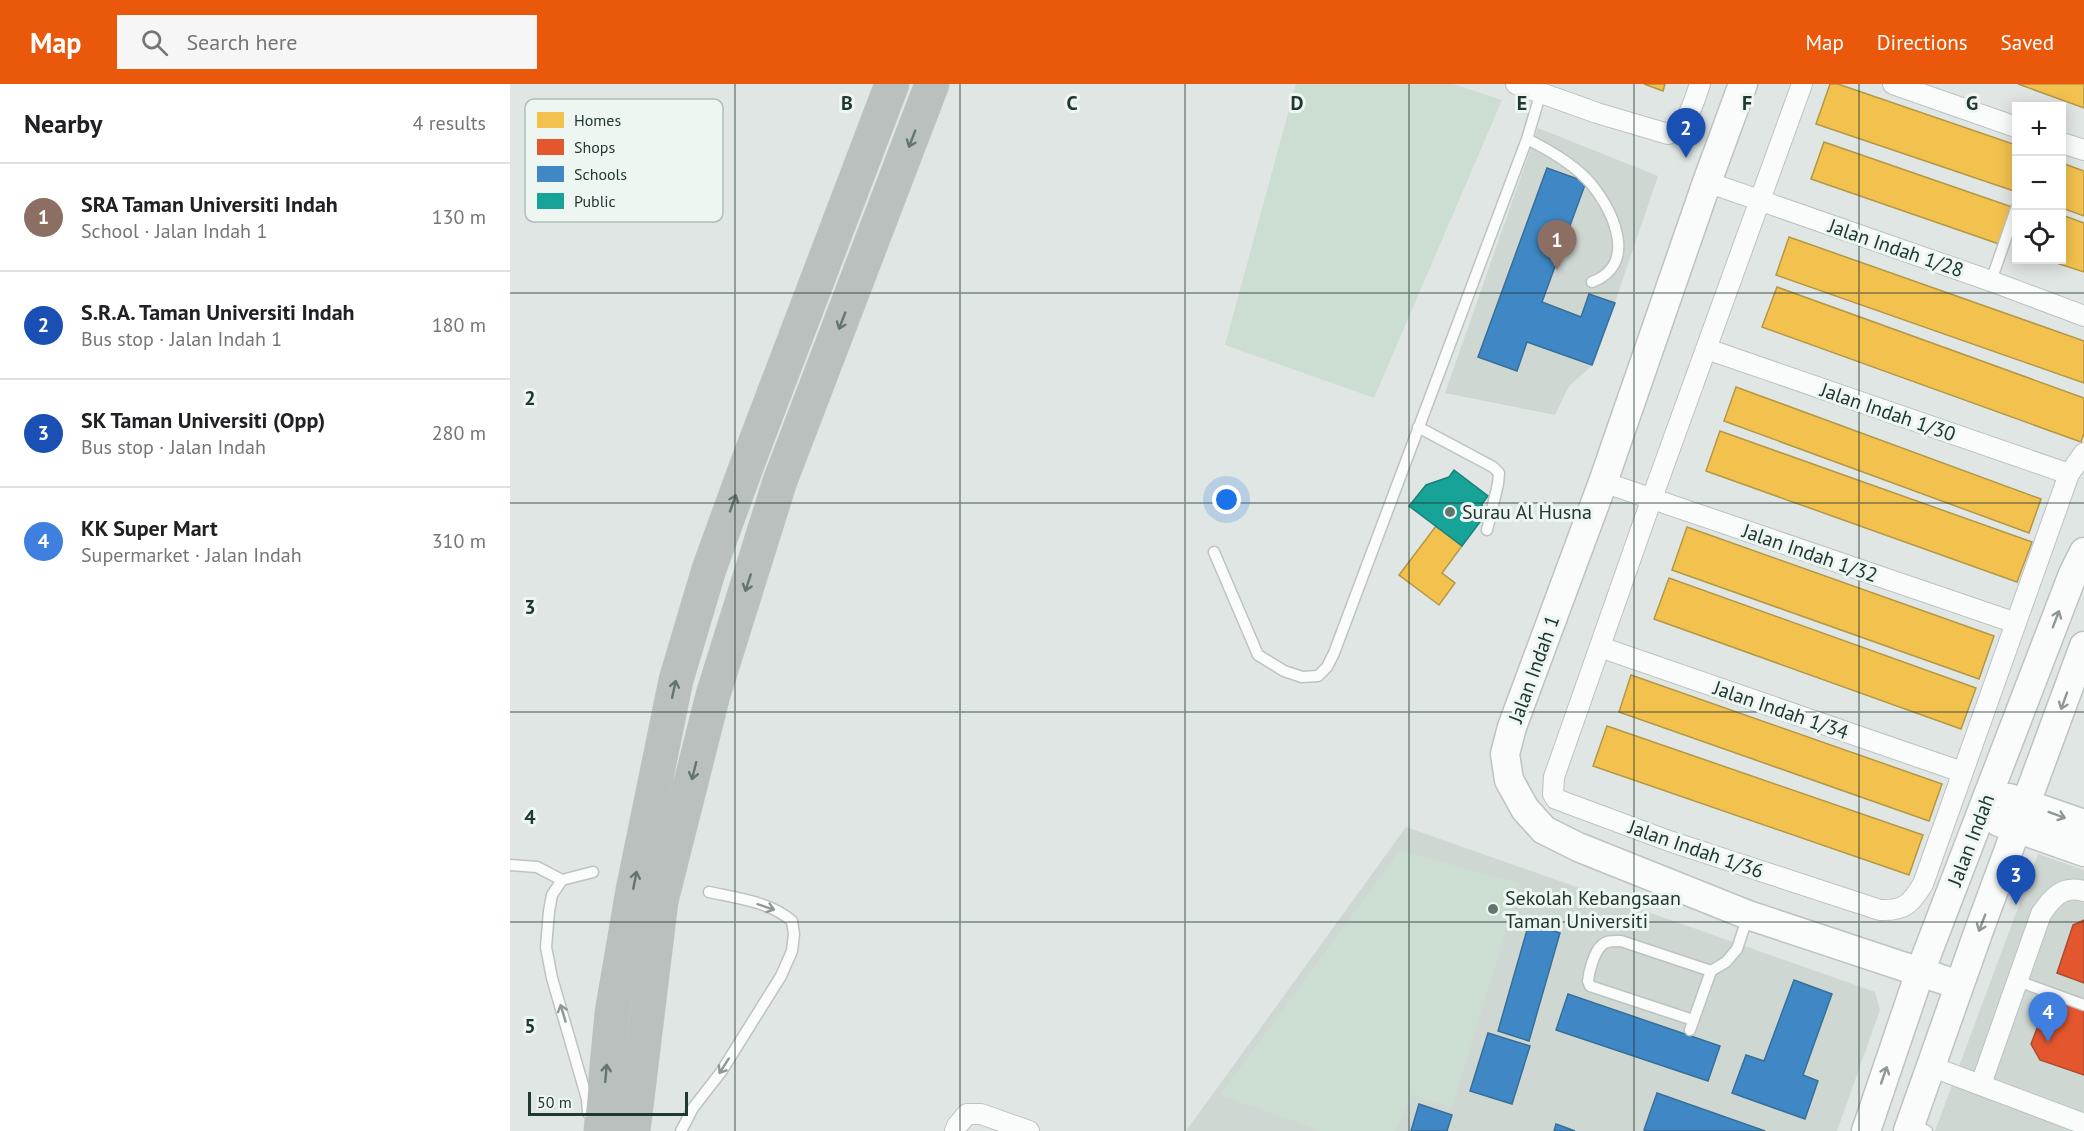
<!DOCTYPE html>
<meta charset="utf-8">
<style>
body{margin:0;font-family:"PT Sans",sans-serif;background:#f6f6f6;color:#202124}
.controls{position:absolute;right:18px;top:18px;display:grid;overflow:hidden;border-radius:0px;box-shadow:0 3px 15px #0003}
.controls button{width:54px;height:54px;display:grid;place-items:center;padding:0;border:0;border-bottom:2px solid #e0e0e0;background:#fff;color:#202124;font:30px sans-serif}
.scale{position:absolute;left:18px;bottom:15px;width:160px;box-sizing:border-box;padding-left:6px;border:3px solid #213732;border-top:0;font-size:16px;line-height:21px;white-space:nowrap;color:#213732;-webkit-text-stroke:4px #eef6f2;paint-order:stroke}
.you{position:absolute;left:717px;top:416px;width:21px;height:21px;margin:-15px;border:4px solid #fff;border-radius:50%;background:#1a73e8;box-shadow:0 0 0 9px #1a73e833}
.badge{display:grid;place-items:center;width:39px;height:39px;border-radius:50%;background:#ea580c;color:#fff;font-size:20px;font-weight:700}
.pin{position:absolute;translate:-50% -50px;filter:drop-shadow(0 2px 3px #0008)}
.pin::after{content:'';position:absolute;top:32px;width:21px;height:18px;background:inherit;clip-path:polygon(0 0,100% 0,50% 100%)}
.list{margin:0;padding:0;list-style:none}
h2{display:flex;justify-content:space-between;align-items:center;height:78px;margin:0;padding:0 24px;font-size:26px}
h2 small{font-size:20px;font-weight:400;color:#757577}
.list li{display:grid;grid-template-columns:39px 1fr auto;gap:18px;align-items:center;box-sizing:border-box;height:108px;padding:0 24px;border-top:2px solid #e0e0e0}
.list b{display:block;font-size:22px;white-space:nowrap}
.list p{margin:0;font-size:20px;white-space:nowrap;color:#757577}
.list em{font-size:20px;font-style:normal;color:#757577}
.icon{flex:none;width:33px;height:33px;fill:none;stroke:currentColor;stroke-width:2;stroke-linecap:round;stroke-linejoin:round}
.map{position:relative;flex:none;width:1574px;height:1047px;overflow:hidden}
header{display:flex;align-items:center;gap:36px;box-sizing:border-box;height:84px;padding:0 30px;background:#ea580c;color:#fff}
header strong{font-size:28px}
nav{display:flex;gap:33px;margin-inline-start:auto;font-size:21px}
.search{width:420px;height:54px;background:#f6f6f6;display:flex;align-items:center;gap:15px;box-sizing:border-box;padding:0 21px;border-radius:0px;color:#757577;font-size:22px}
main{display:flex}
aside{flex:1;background:#fff}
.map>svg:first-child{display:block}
</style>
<header>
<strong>Map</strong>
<div class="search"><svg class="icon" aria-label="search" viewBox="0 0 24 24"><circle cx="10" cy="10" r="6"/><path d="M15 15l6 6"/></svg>Search here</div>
<nav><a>Map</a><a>Directions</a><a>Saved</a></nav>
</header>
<main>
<aside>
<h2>Nearby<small>4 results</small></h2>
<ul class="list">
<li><span class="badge" style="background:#8d6e63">1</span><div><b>SRA Taman Universiti Indah</b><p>School · Jalan Indah 1</p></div><em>130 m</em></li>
<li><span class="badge" style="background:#1a4fb4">2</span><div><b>S.R.A. Taman Universiti Indah</b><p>Bus stop · Jalan Indah 1</p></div><em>180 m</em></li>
<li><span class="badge" style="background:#1a4fb4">3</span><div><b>SK Taman Universiti (Opp)</b><p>Bus stop · Jalan Indah</p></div><em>280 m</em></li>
<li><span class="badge" style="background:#3f7fe0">4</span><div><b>KK Super Mart</b><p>Supermarket · Jalan Indah</p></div><em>310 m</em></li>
</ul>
</aside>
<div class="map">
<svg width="1574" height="1047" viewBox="0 0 1574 1047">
<rect width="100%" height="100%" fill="#e0e6e3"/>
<path fill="#cfd7d3" d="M1028,44L1148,92L1084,280L1059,302L1045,331L935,309Z
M896,743L1365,908L1370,926L1327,1047H676Z
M1528,770L1574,786V1047H1425Z"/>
<path fill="#cbded1" d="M786,0H943L992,16L864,314L715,261Z
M890,766L1010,800L942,1024L902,1011L885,1047H811L710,1011Z"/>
<path fill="#f2c14e" stroke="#b39846" stroke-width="1.5" d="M1134,0H1155L1153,7Z
M1320,0H1328L1506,61V101L1504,107L1306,40Z
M1508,0H1574V24Z
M1314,58L1502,123L1489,160L1301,95Z
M1552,79L1574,87V132L1552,124Z
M1552,131L1574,139V188L1537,176H1552Z
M1279,153L1574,257V299L1266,191Z
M1267,203L1574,314V349L1571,358L1252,243Z
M1226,303L1531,415L1519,449L1214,337Z
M1210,347L1522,458L1507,498L1196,387Z
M926,442L952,462L932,489L945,499L929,521L889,491Z
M1177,443L1484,552L1469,595L1162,486Z
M1159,494L1466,604L1451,645L1144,535Z
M1121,591L1432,700L1419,737L1109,628Z
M1097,642L1413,751L1399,791L1083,682Z"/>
<path fill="#e4572e" stroke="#aa4d2f" stroke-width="1.5" d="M1574,836V899L1547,889L1563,841Z
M1540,911L1574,923V991L1530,976L1521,960Z"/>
<path fill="#3f88c5" stroke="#367099" stroke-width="1.5" d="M1037,84L1076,98L1032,218L1071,233L1079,210L1105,219L1082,281L1017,258L1007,287L968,273Z
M1019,839L1050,849L1019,957L988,947Z
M1284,896L1322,910L1293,991L1308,997L1295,1035L1222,1009L1236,971L1254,977Z
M1058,910L1210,962L1198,997L1046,946Z
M978,949L1020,962L1002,1020L960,1007Z
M1147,1009L1255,1047H1138L1134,1046Z
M909,1020L942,1031L937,1047H901Z
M1046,1040L1065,1047H1044Z"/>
<path fill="#17a398" stroke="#1a8379" stroke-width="1.5" d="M944,386L978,412L972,420L973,434L952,462L899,422L916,401L939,393Z"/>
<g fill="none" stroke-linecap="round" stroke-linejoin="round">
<g stroke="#bdc3c0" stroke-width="13">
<path id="lane" d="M1017,55C1039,66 1066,81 1082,101C1104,129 1128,181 1082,198
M1481,197L1506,125
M908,343L983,383L989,389L988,400L977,446
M704,468L748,571L774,587L792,593L808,592L817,583L824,569L1017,55L1031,8
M0,781L27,783L52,796L83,788
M52,796L42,811L39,827L36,863L42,894L77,1015L78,1029
M1508,897L1574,921
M1183,936L1080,902L1078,897C1079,887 1084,868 1092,861C1097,856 1104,857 1111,857L1201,887
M1180,946L1201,887L1216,878L1227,865L1238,832
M1401,1039L1417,1047
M171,1047L183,1024L211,988L271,892L282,867L284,850L282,837C261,818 226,814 199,808"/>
</g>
<g stroke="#bdc3c0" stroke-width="22">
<path id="street" d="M1006,0L1087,29L1158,50C1179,40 1183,20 1190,0
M1292,0L1142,414L1044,693L1043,710L1046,715L1159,757L1370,826C1394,827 1401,820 1413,800L1559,390L1574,369
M1383,0L1506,43
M1552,59L1574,66
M1197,98L1481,197L1574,232
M1197,265L1559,390
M1093,398L1506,539
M1090,563L1452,688
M1420,982L1574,1040
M1471,1000L1531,830C1542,814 1552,801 1574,807
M445,1047L447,1042L457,1030H471L519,1047"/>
</g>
<g stroke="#bdc3c1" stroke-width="31">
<path id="secondary" d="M1233,0L1197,98L1093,398L1002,643L995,670L999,696L1015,725L1034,746L1068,763L1238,831L1449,901
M1499,714L1574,740
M1489,738L1574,768
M1356,1047L1410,888L1563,490L1574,468
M1398,1047L1468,849L1574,562"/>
</g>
<g stroke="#bbc3c0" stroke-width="35">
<path id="highway" d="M91,1047L102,929L123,806L166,596L199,485L238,378L382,0
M123,1047L151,817L203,611L270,397L422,0"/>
</g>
<use href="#lane" stroke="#fafbfb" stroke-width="10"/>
<use href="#street" stroke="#fafbfb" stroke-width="20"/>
<use href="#secondary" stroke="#fafbfb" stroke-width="28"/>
<use href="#highway" stroke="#b9c0be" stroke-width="33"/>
</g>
<defs><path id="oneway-shaft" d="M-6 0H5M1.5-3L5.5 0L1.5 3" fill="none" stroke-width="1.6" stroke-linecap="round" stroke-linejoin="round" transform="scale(1.5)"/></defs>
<g stroke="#657571">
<use href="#oneway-shaft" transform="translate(402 55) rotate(111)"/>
<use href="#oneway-shaft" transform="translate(332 237) rotate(111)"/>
<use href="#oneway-shaft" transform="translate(223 419) rotate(-70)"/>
<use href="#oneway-shaft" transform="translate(238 499) rotate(108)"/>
<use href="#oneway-shaft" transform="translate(164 605) rotate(-78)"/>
<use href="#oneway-shaft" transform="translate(184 687) rotate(104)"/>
<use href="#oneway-shaft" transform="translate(125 796) rotate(-79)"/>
<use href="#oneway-shaft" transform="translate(96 989) rotate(-85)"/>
</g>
<g stroke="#8e9996">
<use href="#oneway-shaft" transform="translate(1546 535) rotate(-69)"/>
<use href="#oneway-shaft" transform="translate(1554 617) rotate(110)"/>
<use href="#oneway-shaft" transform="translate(1547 731) rotate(20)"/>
<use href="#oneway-shaft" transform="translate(256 823) rotate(18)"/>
<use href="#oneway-shaft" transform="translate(1472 839) rotate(111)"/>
<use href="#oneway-shaft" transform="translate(53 929) rotate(-107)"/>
<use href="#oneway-shaft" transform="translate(214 982) rotate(123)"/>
<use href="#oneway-shaft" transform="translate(1374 991) rotate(-71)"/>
</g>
<path fill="none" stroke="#213732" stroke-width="1.5" stroke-opacity="0.55" d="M225,0V1047M450,0V1047M675,0V1047M899,0V1047M1124,0V1047M1349,0V1047M0,209H1574M0,419H1574M0,628H1574M0,838H1574"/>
<g fill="#647470" stroke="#eef6f2" stroke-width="2">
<circle cx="940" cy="428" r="6"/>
<circle cx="983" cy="825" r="6"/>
</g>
<g text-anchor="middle" stroke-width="6" stroke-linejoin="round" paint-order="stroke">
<g font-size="20" fill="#213732" stroke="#eef6f2">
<text transform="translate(1386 164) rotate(19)" y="7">Jalan Indah 1/28</text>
<text transform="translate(1378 328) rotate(19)" y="7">Jalan Indah 1/30</text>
<text transform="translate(1300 469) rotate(19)" y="7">Jalan Indah 1/32</text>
<text transform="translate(1024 585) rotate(-70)" y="7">Jalan Indah 1</text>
<text transform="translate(1271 626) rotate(19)" y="7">Jalan Indah 1/34</text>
<text transform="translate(1461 756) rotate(-69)" y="7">Jalan Indah</text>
<text transform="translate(1186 765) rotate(19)" y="7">Jalan Indah 1/36</text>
</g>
<g font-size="20" fill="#213732" stroke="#eef6f2" text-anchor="start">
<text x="952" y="435">Surau Al Husna</text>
<text x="995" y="821">Sekolah Kebangsaan<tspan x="995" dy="23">Taman Universiti</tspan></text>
</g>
</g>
<rect x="15" y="15" width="198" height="123" rx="9" fill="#eef6f2" stroke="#b0bdb8" stroke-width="1.5"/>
<rect x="27" y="28" width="27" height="16" fill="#f2c14e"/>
<rect x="27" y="55" width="27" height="16" fill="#e4572e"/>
<rect x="27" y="82" width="27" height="16" fill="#3f88c5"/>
<rect x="27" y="109" width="27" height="16" fill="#17a398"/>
<g font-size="16" fill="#213732">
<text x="64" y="42">Homes</text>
<text x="64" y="69">Shops</text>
<text x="64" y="96">Schools</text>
<text x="64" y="123">Public</text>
</g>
<g font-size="20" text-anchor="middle" font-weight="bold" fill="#213732" stroke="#eef6f2" stroke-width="6" stroke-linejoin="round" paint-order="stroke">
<text x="337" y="26">B</text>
<text x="562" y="26">C</text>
<text x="787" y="26">D</text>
<text x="1012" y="26">E</text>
<text x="1237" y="26">F</text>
<text x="1462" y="26">G</text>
<text x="20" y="321">2</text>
<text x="20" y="530">3</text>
<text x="20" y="740">4</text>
<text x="20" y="949">5</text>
</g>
</svg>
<div class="controls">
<button>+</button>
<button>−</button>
<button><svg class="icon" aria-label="locate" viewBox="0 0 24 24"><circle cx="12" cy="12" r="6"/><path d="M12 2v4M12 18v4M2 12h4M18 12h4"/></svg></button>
</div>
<div class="scale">50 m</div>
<div class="you"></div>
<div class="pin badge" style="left:1047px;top:186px;background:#8d6e63">1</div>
<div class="pin badge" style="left:1176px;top:74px;background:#1a4fb4">2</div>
<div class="pin badge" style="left:1506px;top:821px;background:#1a4fb4">3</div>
<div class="pin badge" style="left:1538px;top:958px;background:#3f7fe0">4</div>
</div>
</main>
